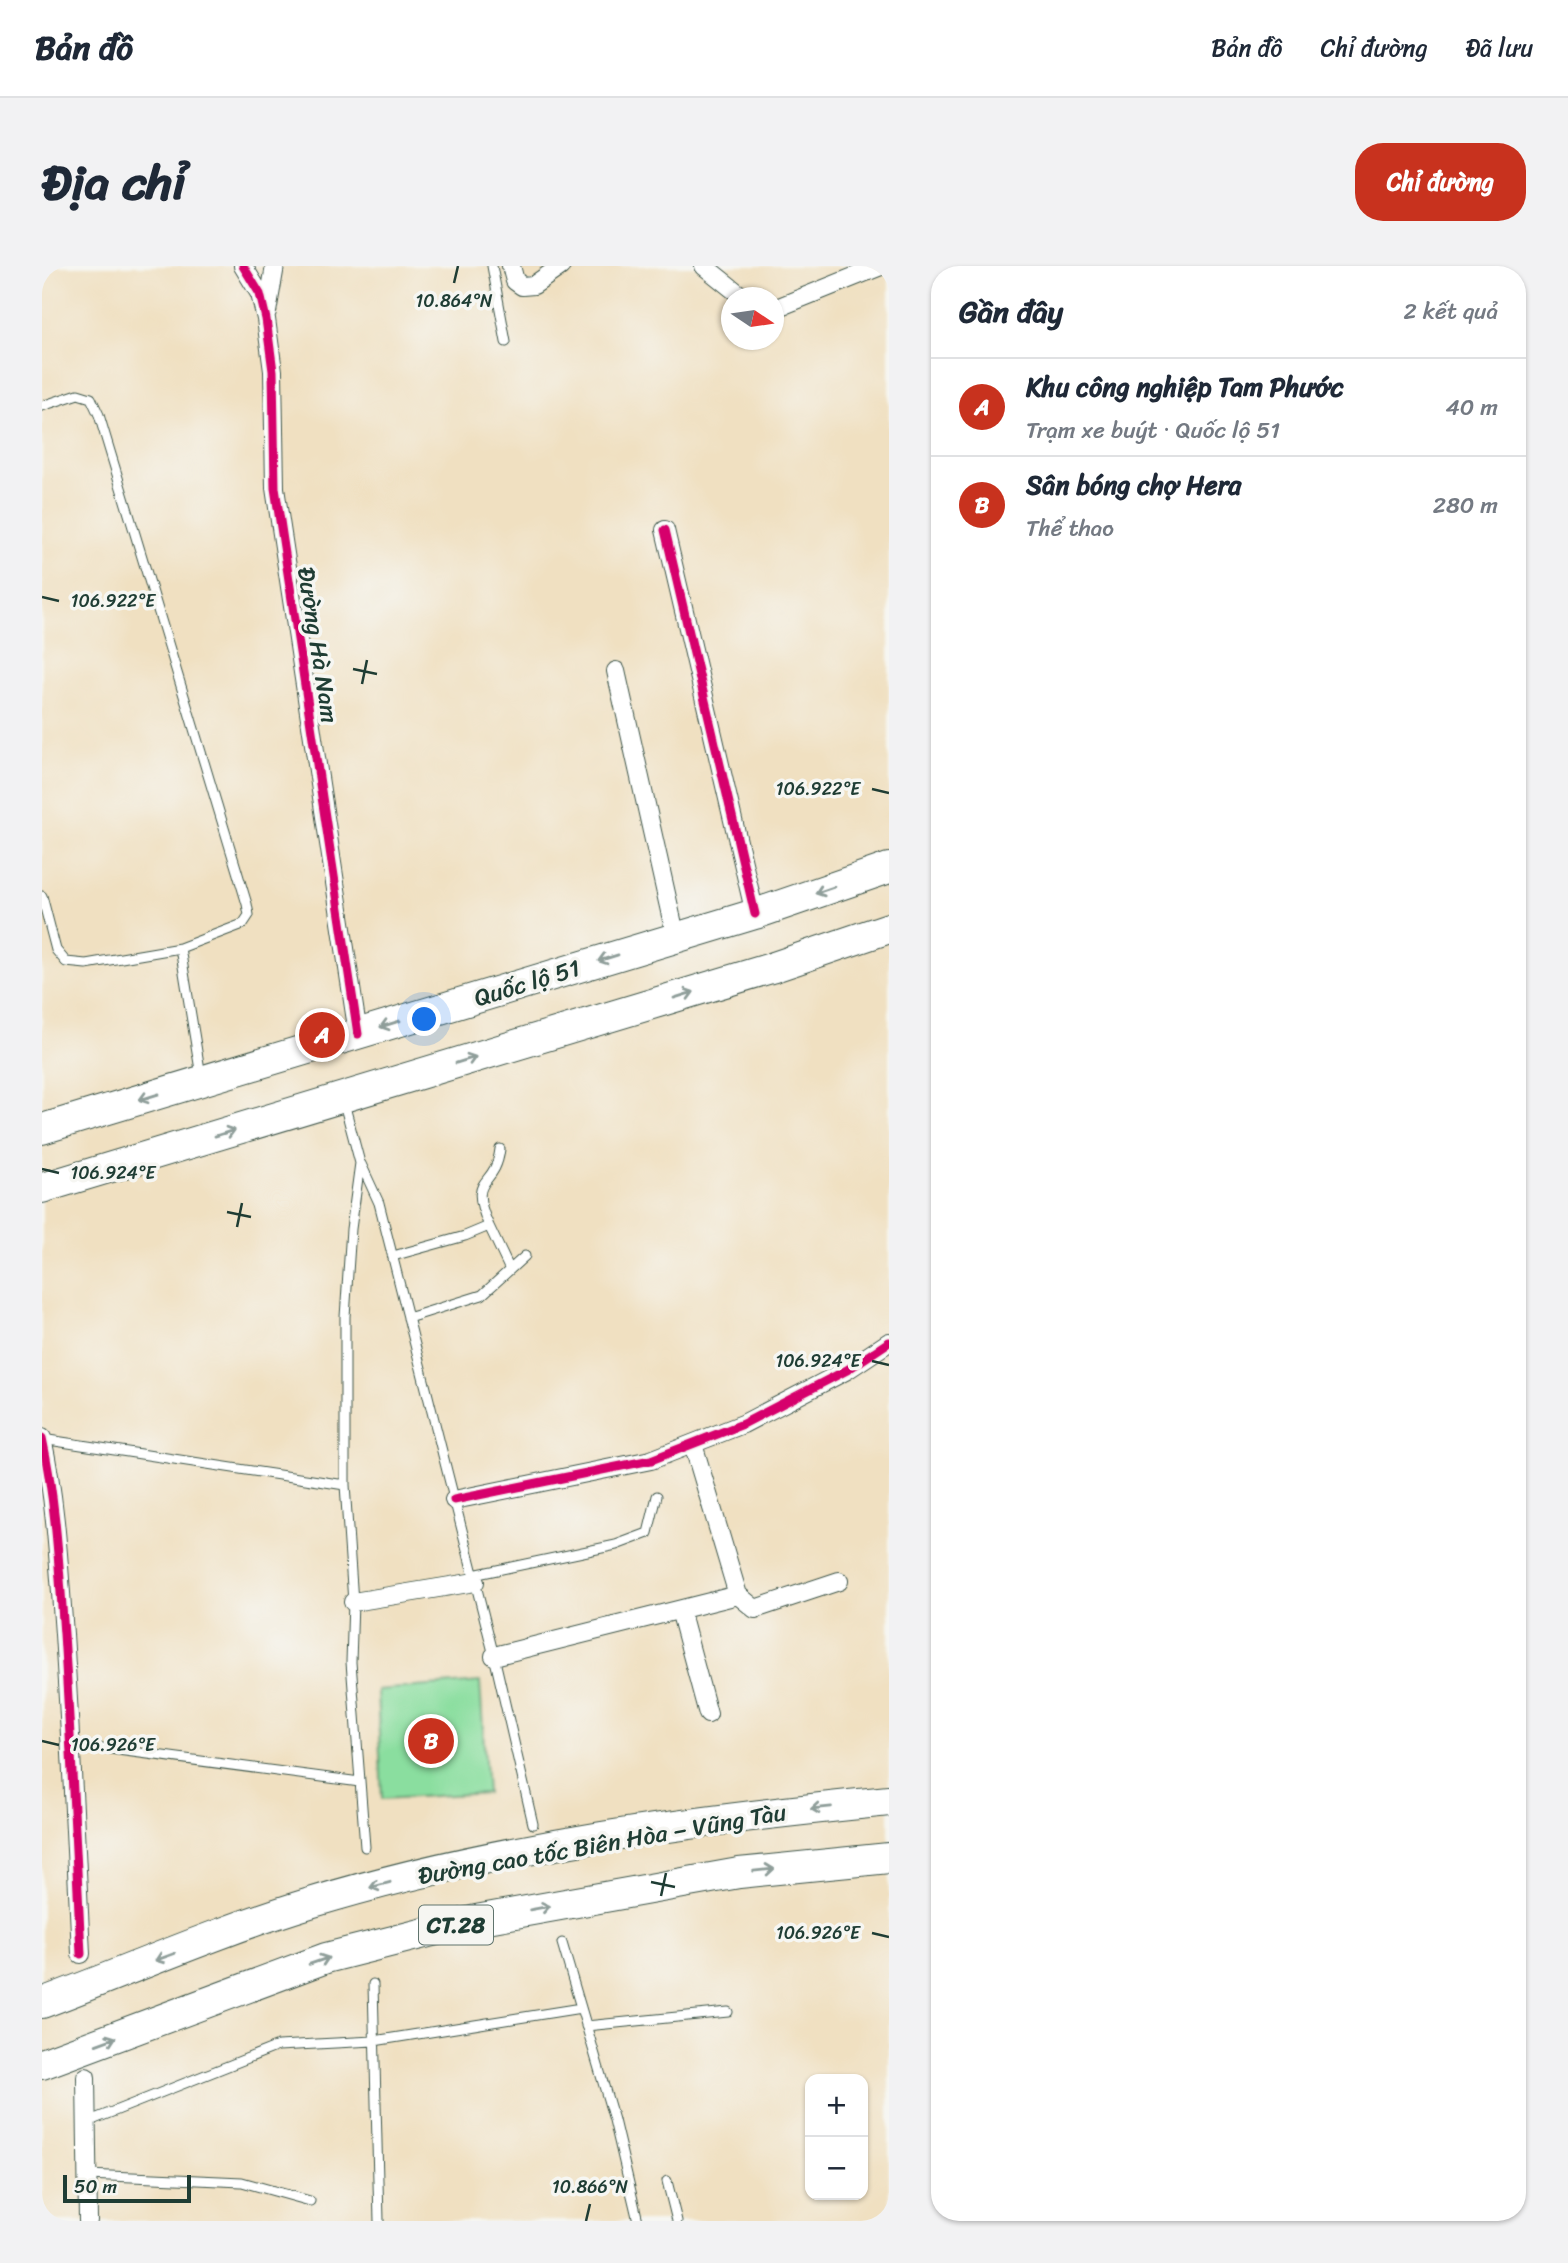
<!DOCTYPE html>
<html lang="vi">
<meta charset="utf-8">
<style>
body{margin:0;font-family:Sriracha,sans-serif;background:#f2f2f3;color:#1f2937}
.controls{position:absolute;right:21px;bottom:21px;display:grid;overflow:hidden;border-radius:14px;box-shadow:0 2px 5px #0004}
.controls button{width:63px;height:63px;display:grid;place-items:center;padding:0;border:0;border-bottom:2px solid #e0e1e3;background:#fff;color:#1f2937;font:35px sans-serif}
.compass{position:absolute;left:679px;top:21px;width:63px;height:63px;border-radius:50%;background:#fff;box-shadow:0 2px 5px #0004;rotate:103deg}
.scale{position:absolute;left:21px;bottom:18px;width:128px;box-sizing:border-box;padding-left:7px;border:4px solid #1f3d34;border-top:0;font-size:19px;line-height:24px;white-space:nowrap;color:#1f3d34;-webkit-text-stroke:5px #f6f6f2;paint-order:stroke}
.you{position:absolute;left:383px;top:754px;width:24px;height:24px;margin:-18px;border:5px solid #fff;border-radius:50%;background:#1a73e8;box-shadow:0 0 0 10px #1a73e833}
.badge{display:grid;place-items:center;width:46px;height:46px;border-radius:50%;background:#c8321e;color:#fff;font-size:23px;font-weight:700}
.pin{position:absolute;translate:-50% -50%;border:4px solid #fff;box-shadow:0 2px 7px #0006}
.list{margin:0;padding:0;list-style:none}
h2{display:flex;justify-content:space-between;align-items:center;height:91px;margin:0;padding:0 28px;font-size:30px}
h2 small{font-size:23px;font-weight:400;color:#747a83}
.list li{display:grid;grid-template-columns:46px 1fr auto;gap:21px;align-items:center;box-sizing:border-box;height:98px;padding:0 28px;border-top:2px solid #e0e1e3}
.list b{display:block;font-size:26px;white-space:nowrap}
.list p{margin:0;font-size:23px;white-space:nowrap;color:#747a83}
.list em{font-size:23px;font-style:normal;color:#747a83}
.map{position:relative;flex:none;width:847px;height:1955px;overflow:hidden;border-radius:28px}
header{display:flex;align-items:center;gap:42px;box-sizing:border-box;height:98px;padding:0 35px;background:#fff;border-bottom:2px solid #e0e1e3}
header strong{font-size:33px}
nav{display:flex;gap:38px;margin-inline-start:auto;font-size:24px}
.intro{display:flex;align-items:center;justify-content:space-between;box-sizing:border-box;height:168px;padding:0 42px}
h1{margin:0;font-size:49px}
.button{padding:18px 32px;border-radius:28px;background:#c8321e;color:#fff;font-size:24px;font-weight:700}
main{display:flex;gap:42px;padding:0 42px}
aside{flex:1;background:#fff;border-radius:28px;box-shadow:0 2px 5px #0004}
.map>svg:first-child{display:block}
</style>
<header>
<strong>Bản đồ</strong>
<nav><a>Bản đồ</a><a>Chỉ đường</a><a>Đã lưu</a></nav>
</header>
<div class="intro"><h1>Địa chỉ</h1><a class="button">Chỉ đường</a></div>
<main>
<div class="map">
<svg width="847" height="1955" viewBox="0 0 847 1955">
<rect width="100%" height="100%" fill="#f6f6f2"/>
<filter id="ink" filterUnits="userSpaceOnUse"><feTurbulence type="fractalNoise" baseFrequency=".0143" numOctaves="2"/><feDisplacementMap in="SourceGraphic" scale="14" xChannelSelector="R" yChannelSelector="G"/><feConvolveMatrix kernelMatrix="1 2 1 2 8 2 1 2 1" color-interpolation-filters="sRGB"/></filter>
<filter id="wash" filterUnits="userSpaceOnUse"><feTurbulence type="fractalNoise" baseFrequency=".00686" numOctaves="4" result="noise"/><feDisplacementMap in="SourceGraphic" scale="28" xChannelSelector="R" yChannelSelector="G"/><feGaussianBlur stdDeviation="1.57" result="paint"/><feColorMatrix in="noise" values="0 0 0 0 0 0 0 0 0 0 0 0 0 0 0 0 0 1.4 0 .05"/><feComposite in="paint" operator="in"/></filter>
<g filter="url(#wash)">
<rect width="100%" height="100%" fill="#f0e0c1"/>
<path fill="#8ade9f" stroke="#548e6a" stroke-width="2" d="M438,1416L445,1527L340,1533L335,1424Z"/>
</g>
<g filter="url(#ink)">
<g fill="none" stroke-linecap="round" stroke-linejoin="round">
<g stroke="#3e5549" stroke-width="11">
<path id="lane" d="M450,0L464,76
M0,140L36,128L49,132L57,149L205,638L207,649L201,658L138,682L159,810
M0,630L14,684L24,696L44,698L138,682
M302,837L318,897L309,963L303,1051V1219L311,1336L309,1396L323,1581
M319,898L337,937L452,1390L491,1558
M447,960C424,907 453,925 458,883
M351,990L423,970L447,960L467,1002
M366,1052L440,1029L483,990
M0,1173L303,1219
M431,1309L574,1279L606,1267L615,1230
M30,1478L318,1516
M520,1677L572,1854L596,1955
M331,1718L337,1955
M544,1760L686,1746
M45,1856L236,1780L332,1775L539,1742
M46,1909L200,1916L268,1935
M625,1915L635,1955"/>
</g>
<g stroke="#3e5549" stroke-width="20">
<path id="street" d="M201,0L218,28L224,53L231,105L233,222L316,768
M469,0L473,15L480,20L492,19L519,0
M662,0L702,32
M732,43L839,0
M225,46L233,0
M623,264L713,648
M574,405L634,672
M0,1172C14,1236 17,1302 22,1368C29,1475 34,1582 39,1688
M651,1178L696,1329L713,1343L797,1315
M412,1234L609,1194L701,1158L805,1104L847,1076
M311,1336L433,1316
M638,1344L666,1448
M452,1390L696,1329
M44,1811L46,1955"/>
</g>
<g stroke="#3e5549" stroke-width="32">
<path id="highway" d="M0,863L713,648L847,602
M0,922L729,702L847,662
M0,1737C88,1704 179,1664 268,1637C455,1580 653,1554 847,1535
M0,1798L284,1692L434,1654L697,1607L847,1592"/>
</g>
<use href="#lane" stroke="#fff" stroke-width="9"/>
<use href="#street" stroke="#fff" stroke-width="18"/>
<use href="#highway" stroke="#fff" stroke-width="30"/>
<g stroke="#f6f6f2" stroke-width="13">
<path id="cycleway" d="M201,0L218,28L224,53L231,105L233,222L316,768
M623,264L713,648
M0,1172C14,1236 17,1302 22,1368C29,1475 34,1582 39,1688
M412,1234L609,1194L701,1158L805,1104L847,1076"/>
</g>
<use href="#cycleway" stroke="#d6006c" stroke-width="9"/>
</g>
<defs><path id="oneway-shaft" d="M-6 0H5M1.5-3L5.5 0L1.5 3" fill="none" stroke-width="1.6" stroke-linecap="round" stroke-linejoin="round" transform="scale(1.75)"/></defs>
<g stroke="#8f9e9a">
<use href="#oneway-shaft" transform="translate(783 624) rotate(161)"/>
<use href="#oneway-shaft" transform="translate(566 692) rotate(163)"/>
<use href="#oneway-shaft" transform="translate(642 729) rotate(-17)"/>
<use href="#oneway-shaft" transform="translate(348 758) rotate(163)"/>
<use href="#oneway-shaft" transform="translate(424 794) rotate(-17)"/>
<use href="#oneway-shaft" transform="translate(107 831) rotate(163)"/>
<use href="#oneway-shaft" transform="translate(183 867) rotate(-17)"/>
<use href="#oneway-shaft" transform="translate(779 1542) rotate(174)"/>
<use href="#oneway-shaft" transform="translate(722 1604) rotate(-6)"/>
<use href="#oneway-shaft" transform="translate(338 1619) rotate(165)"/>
<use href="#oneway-shaft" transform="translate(498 1642) rotate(-10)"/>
<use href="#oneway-shaft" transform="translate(123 1691) rotate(160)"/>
<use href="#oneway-shaft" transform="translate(277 1695) rotate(-19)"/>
<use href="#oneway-shaft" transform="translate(64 1775) rotate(-20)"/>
</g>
</g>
<path fill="none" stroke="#1f3d34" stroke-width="2.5" d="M412,17L416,0M0,331L17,335M311,403L335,408M320,418L325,394M830,523L847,527M0,903L17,907M185,946L209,951M195,961L200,937M830,1095L847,1099M0,1475L17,1479M609,1616L633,1621M619,1630L624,1607M830,1667L847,1671M544,1955L548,1938"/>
<g text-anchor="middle" stroke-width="7" stroke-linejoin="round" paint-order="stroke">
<rect fill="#f6f6f2" stroke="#60746d" stroke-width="2" x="377" y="1639.5" width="74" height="39" rx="5"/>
<g font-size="23" font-weight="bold" fill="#1f3d34">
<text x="414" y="1667">CT.28</text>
</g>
<g font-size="24" fill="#1f3d34" stroke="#f6f6f2">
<text transform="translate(276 379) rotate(81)" y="8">Đường Hà Nam</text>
<text transform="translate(485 717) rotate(-17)" y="8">Quốc lộ 51</text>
<text transform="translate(560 1578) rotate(-10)" y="8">Đường cao tốc Biên Hòa – Vũng Tàu</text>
</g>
</g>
<g font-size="18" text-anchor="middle" fill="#1f3d34" stroke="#f6f6f2" stroke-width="7" stroke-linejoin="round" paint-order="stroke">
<text x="412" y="41">10.864°N</text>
<text x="71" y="341">106.922°E</text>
<text x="776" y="529">106.922°E</text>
<text x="71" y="913">106.924°E</text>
<text x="776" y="1101">106.924°E</text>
<text x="71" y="1485">106.926°E</text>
<text x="776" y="1673">106.926°E</text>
<text x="548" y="1927">10.866°N</text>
</g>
</svg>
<div class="controls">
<button>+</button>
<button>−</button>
</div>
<svg class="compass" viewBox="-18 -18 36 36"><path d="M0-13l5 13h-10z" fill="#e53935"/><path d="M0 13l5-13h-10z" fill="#747a83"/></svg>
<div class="scale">50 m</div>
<div class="you"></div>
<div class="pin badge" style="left:280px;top:769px">A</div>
<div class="pin badge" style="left:389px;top:1475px">B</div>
</div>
<aside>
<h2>Gần đây<small>2 kết quả</small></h2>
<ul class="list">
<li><span class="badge">A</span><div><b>Khu công nghiệp Tam Phước</b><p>Trạm xe buýt · Quốc lộ 51</p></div><em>40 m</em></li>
<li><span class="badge">B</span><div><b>Sân bóng chợ Hera</b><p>Thể thao</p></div><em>280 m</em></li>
</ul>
</aside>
</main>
